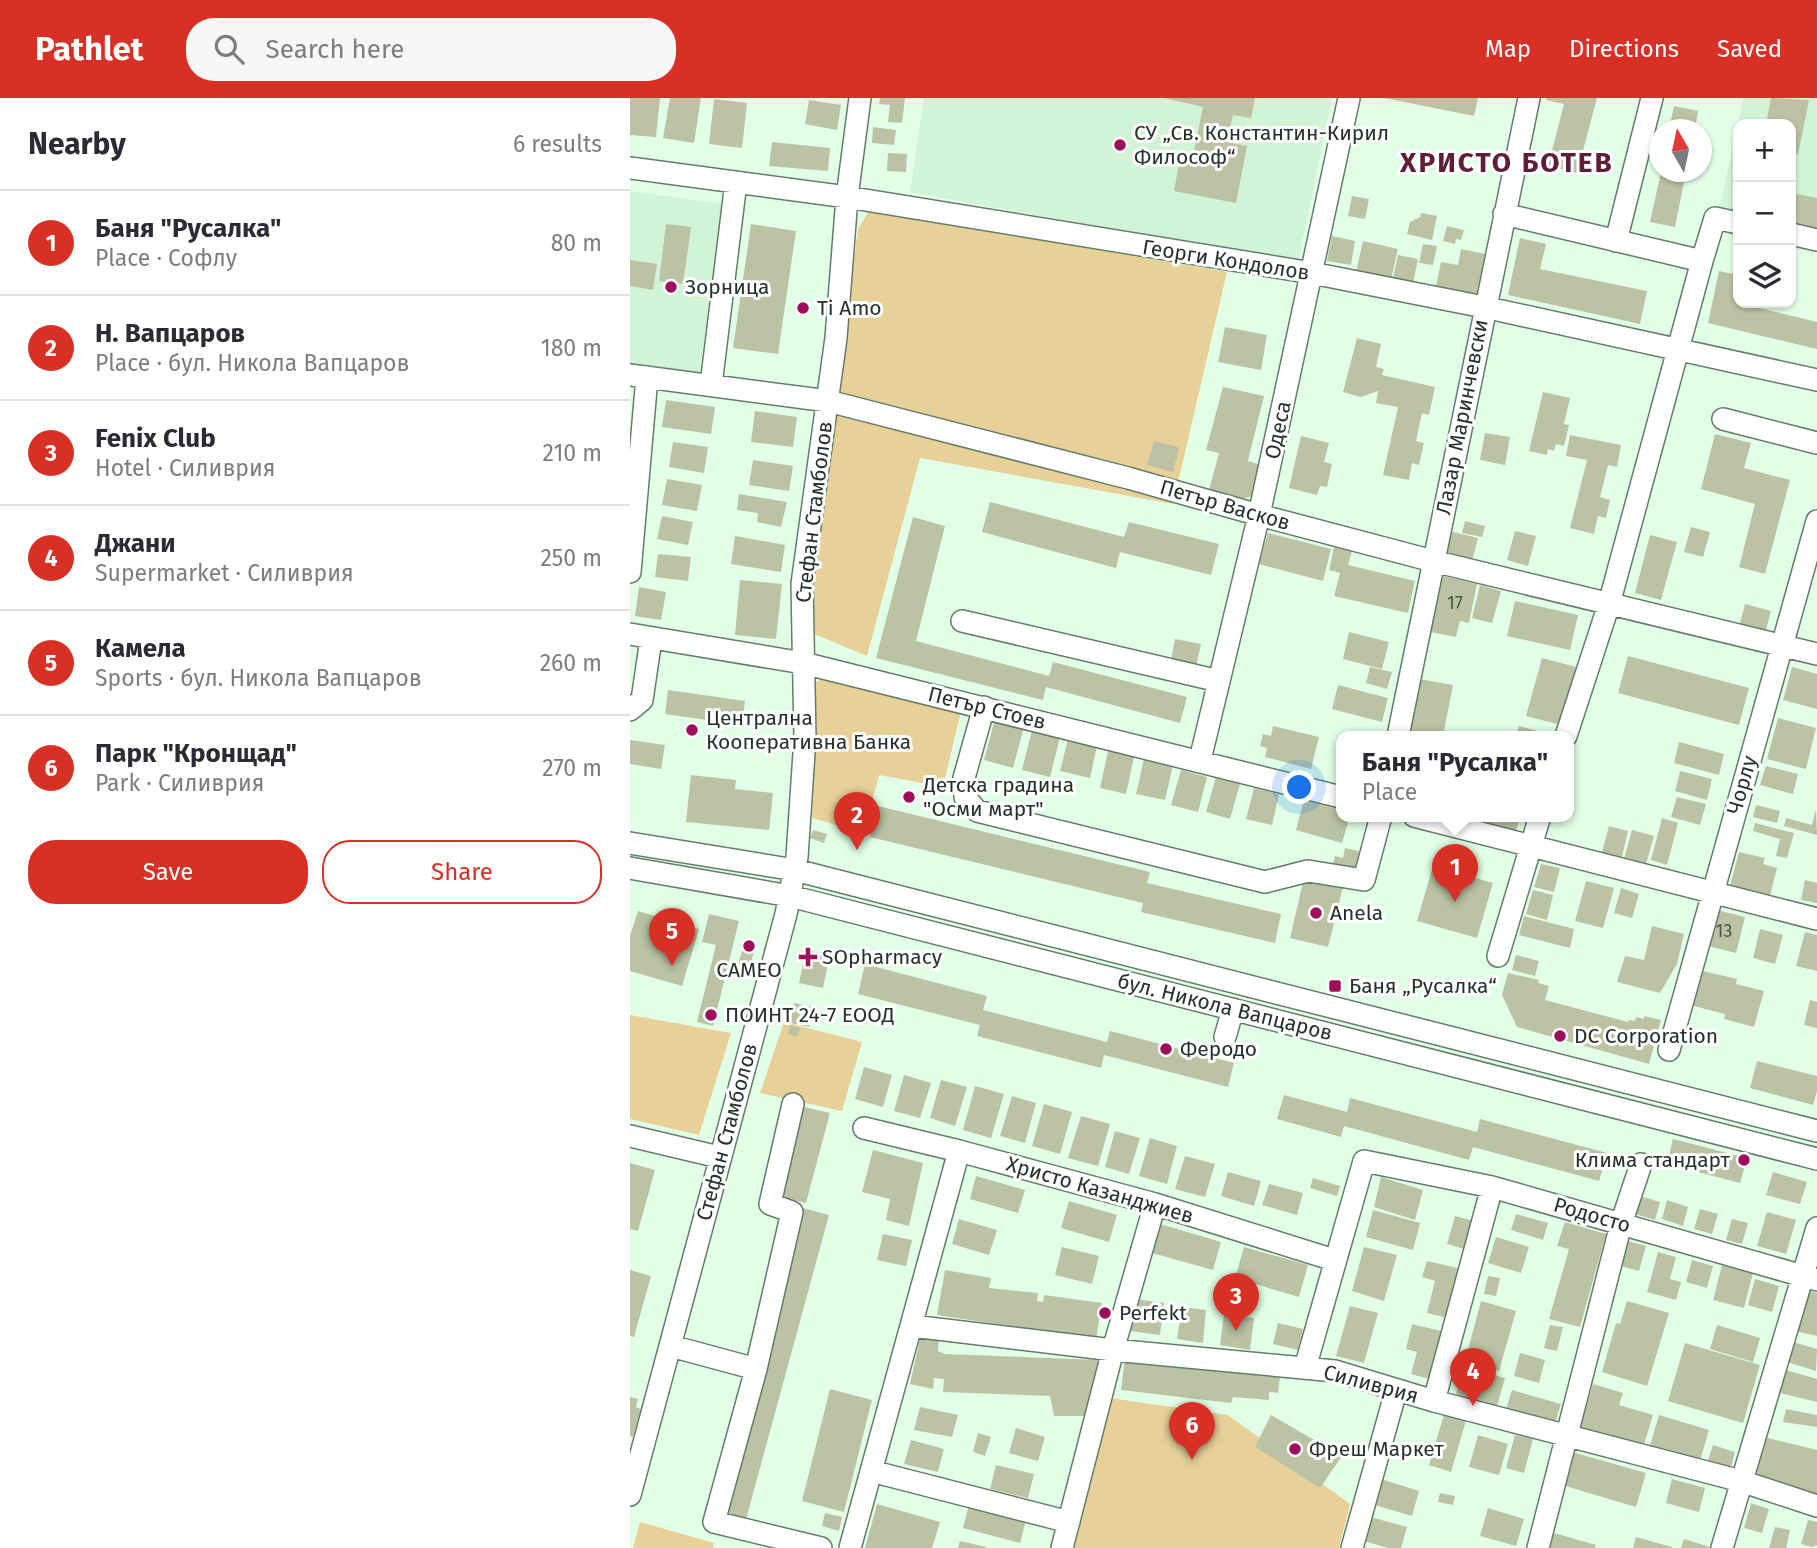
<!DOCTYPE html>
<meta charset="utf-8">
<style>
body{margin:0;font-family:"Fira Sans",sans-serif;background:#f7f7f7;color:#2b2b33}
.controls{position:absolute;right:21px;top:21px;display:grid;overflow:hidden;border-radius:14px;box-shadow:0 2px 5px #0004}
.controls button{width:63px;height:63px;display:grid;place-items:center;padding:0;border:0;border-bottom:2px solid #e1e1e2;background:#fff;color:#2b2b33;font:35px sans-serif}
.compass{position:absolute;left:1019px;top:21px;width:63px;height:63px;border-radius:50%;background:#fff;box-shadow:0 2px 5px #0004;rotate:351deg}
.you{position:absolute;left:670px;top:690px;width:24px;height:24px;margin:-18px;border:5px solid #fff;border-radius:50%;background:#1a73e8;box-shadow:0 0 0 10px #1a73e833}
.badge{display:grid;place-items:center;width:46px;height:46px;border-radius:50%;background:#d93025;color:#fff;font-size:23px;font-weight:700}
.pin{position:absolute;translate:-50% -58px;filter:drop-shadow(0 2px 4px #0008)}
.pin::after{content:'';position:absolute;top:37px;width:24px;height:21px;background:inherit;clip-path:polygon(0 0,100% 0,50% 100%)}
.popup{position:absolute;left:706px;top:633px;width:238px;height:91px;box-sizing:border-box;display:grid;place-content:center;border-radius:14px;background:#fff;filter:drop-shadow(0 2px 5px #0005);font-size:23px;white-space:nowrap;color:#7c7c81}
.popup b{font-size:26px;color:#2b2b33}
.popup::after{content:'';position:absolute;left:50%;top:100%;margin-left:-14px;border:14px solid transparent;border-top-color:#fff}
.list{margin:0;padding:0;list-style:none}
h2{display:flex;justify-content:space-between;align-items:center;height:91px;margin:0;padding:0 28px;font-size:30px}
h2 small{font-size:23px;font-weight:400;color:#7c7c81}
.list li{display:grid;grid-template-columns:46px 1fr auto;gap:21px;align-items:center;box-sizing:border-box;height:105px;padding:0 28px;border-top:2px solid #e1e1e2}
.list b{display:block;font-size:26px;white-space:nowrap}
.list p{margin:0;font-size:23px;white-space:nowrap;color:#7c7c81}
.list em{font-size:23px;font-style:normal;color:#7c7c81}
.actions{display:flex;gap:14px;padding:21px 28px}
.actions a{flex:1;padding:16px 0;border:2px solid #d93025;border-radius:28px;text-align:center;font-size:24px;color:#d93025}
.actions .main{background:#d93025;color:#fff}
.icon{flex:none;width:38px;height:38px;fill:none;stroke:currentColor;stroke-width:2;stroke-linecap:round;stroke-linejoin:round}
.map{position:relative;flex:none;width:1187px;height:1450px;overflow:hidden}
header{display:flex;align-items:center;gap:42px;box-sizing:border-box;height:98px;padding:0 35px;background:#d93025;color:#fff}
header strong{font-size:33px}
nav{display:flex;gap:38px;margin-inline-start:auto;font-size:24px}
.search{width:490px;height:63px;background:#f7f7f7;display:flex;align-items:center;gap:18px;box-sizing:border-box;padding:0 24px;border-radius:28px;color:#7c7c81;font-size:26px}
main{display:flex}
aside{flex:1;background:#fff}
.map>svg:first-child{display:block}
</style>
<header>
<strong>Pathlet</strong>
<div class="search"><svg class="icon" aria-label="search" viewBox="0 0 24 24"><circle cx="10" cy="10" r="6"/><path d="M15 15l6 6"/></svg>Search here</div>
<nav><a>Map</a><a>Directions</a><a>Saved</a></nav>
</header>
<main>
<aside>
<h2>Nearby<small>6 results</small></h2>
<ul class="list">
<li><span class="badge">1</span><div><b>Баня &quot;Русалка&quot;</b><p>Place · Софлу</p></div><em>80 m</em></li>
<li><span class="badge">2</span><div><b>Н. Вапцаров</b><p>Place · бул. Никола Вапцаров</p></div><em>180 m</em></li>
<li><span class="badge">3</span><div><b>Fenix Club</b><p>Hotel · Силиврия</p></div><em>210 m</em></li>
<li><span class="badge">4</span><div><b>Джани</b><p>Supermarket · Силиврия</p></div><em>250 m</em></li>
<li><span class="badge">5</span><div><b>Камела</b><p>Sports · бул. Никола Вапцаров</p></div><em>260 m</em></li>
<li><span class="badge">6</span><div><b>Парк &quot;Кронщад&quot;</b><p>Park · Силиврия</p></div><em>270 m</em></li>
</ul>
<div class="actions"><a class="main">Save</a><a>Share</a></div>
</aside>
<div class="map">
<svg width="1187" height="1450" viewBox="0 0 1187 1450">
<rect width="100%" height="100%" fill="#e2ffe7"/>
<path fill="#d1f4d7" d="M294,0H702L668,165L280,94Z
M1113,0H1187V134L1161,128V26H1108V117L1089,113Z
M0,93L92,106L69,281L0,271Z"/>
<path fill="#e7d198" d="M239,113L597,174L543,406L290,360L237,558L184,536L182,468L228,131Z
M200,578L332,609L313,689L249,677L234,735L182,720L184,585Z
M0,917L101,935L69,1037L0,1021Z
M154,924L232,944L212,1013L130,995Z
M480,1300L598,1317L720,1406L709,1450H444Z
M10,1424L84,1445L83,1450H3Z"/>
<path fill="#bbc3a4" d="M0,0H30L26,39L0,37Z
M40,0H71L64,45L33,40Z
M250,0H275L272,25L258,24L260,7L249,6Z
M534,0H625L621,20L603,17L597,44L617,48L606,105L544,93L551,55L563,58L573,9Z
M754,0H848L844,18Z
M917,0H967L947,75L918,68L934,6L916,2Z
M1141,0L1179,2L1168,57L1161,55V26H1136Z
M84,1L117,5L112,50L79,46Z
M179,2L211,7L207,32L175,26Z
M1044,8L1068,13L1065,32H1039Z
M243,29L266,32L264,47L242,45Z
M142,44L200,50L198,73L139,68Z
M258,55L277,56L276,74L257,73Z
M1031,74H1056L1045,129L1020,124Z
M1161,95L1187,100V131L1161,126Z
M722,98L739,101L735,121L718,118Z
M791,115L807,118L802,142L777,136L780,124L790,119Z
M36,126L61,129L53,186L29,183Z
M121,126L166,133L148,256L103,250Z
M817,128L834,132L831,142L826,141L825,146L813,143Z
M702,138L725,143L721,167L697,163Z
M890,140L916,146L910,171L1017,193L1010,226L878,197Z
M733,143L768,151L761,182L726,174Z
M793,146L807,148L803,167L789,165Z
M831,151L855,156L845,202L805,193L811,164L828,167Z
M768,157L788,161L783,185L763,180Z
M0,162L27,166L23,192L0,188Z
M1089,173L1108,177V205L1187,224V251L1078,225Z
M595,229L637,237L631,272L588,264Z
M727,240L751,246L746,269L754,271L752,277L805,289L799,317L792,315L786,343L794,345L789,367L782,365L779,382L753,377L768,309L746,305L748,293L731,299L713,294Z
M593,289L634,298L618,363L631,367L623,397L614,401L579,392L589,355L576,352Z
M913,294L940,300L934,326L939,327L934,348L926,346L924,353L918,351L917,357L899,353Z
M36,302L85,309L81,336L32,329Z
M125,313L167,319L163,349L121,344Z
M855,335L880,339L875,367L850,362Z
M1085,336L1121,345L1114,370L1160,382L1135,476L1109,469L1125,406L1071,391Z
M940,337L991,347L987,369L978,367L970,399L980,402L976,420L968,418L964,436L940,430L957,362L936,358Z
M671,338L699,345L694,364L702,366L697,389L690,388L687,397L659,390Z
M524,343L549,349L543,374L517,367Z
M43,344L78,349L74,375L39,369Z
M123,362L163,368L159,393L119,387Z
M37,381L72,387L67,413L32,407Z
M109,396L157,404L151,429L127,424L128,415L107,412Z
M360,404L494,439L499,424L589,446L581,477L490,454L486,470L352,434Z
M32,418L63,424L58,447L27,441Z
M283,419L315,428L286,543L419,578L423,564L557,599L550,625L416,589L413,602L246,560Z
M835,423L855,428L852,439L832,435Z
M1061,429L1080,434L1073,459L1054,454Z
M819,433L848,440L842,463L813,456Z
M885,433L906,438L898,468L877,462Z
M638,435L701,451L693,483L629,466Z
M1020,437L1047,444L1031,502L1005,495Z
M105,438L155,447L151,474L101,466Z
M704,449L722,453L718,467L785,483L778,515L704,498L710,475L699,472Z
M28,456L61,459L58,483L25,479Z
M813,478L847,486L839,525L830,523L826,539L800,534Z
M110,482L152,486L146,541L105,537Z
M850,487L871,493L862,525L842,520Z
M9,489L36,494L31,522L5,518Z
M885,503L948,517L940,552L877,538Z
M1115,506L1141,513L1134,539L1108,532Z
M719,534L759,544L752,571L713,561Z
M545,541L571,546L565,574L540,568Z
M998,558L1119,590L1109,627L988,595Z
M912,560L946,569L931,627L896,618Z
M740,569L762,574L757,591L736,585Z
M1162,569L1187,576V611L1153,602Z
M789,581L823,587L813,638L778,636Z
M708,587L758,600L752,624L702,611Z
M38,592L115,603L112,627L35,616Z
M1148,620L1186,630L1176,671L1137,661Z
M365,621L394,629L383,670L354,662Z
M643,628L689,639L681,671L635,659L637,650L630,648L633,636L641,638Z
M889,628L923,637V638H886Z
M402,632L430,639L420,679L392,672Z
M438,641L467,648L460,680L430,673Z
M0,642L35,647L31,671L0,666Z
M1049,644L1094,656L1089,677L1044,665Z
M479,649L505,655L496,696L470,690Z
M514,661L543,667L535,702L506,696Z
M1136,668L1168,676L1163,696L1130,687Z
M551,672L577,679L568,714L541,707Z
M1050,673L1082,681L1077,702L1045,693Z
M61,677L106,682L105,691L143,695L139,732L56,724Z
M586,679L610,686L600,721L576,714Z
M624,690L649,696L642,727L616,721Z
M1047,699L1076,706L1070,727L1041,719Z
M674,702L711,712V718H720L712,745L666,732Z
M1126,707L1150,713L1147,725L1123,719Z
M248,708L520,774L517,785L651,816L645,845L511,814L513,805L240,739Z
M1186,711L1187,737L1154,728L1156,720L1182,727Z
M841,718H890L885,738L839,726Z
M1032,720L1048,725L1037,767L1021,762Z
M1125,725L1164,735L1157,760L1146,758L1150,741L1123,733Z
M979,728L998,733L991,763L971,758Z
M183,732L197,736L194,745L180,740Z
M1002,732L1024,738L1015,770L993,764Z
M715,750L729,753L725,774L702,769L705,758L713,760Z
M1109,754L1135,760L1133,766L1147,770L1140,798L1100,788Z
M911,766L930,770L924,794L904,789Z
M803,768L863,785L847,840L787,823Z
M674,780L713,789L698,849L660,840Z
M1175,782L1187,785V805L1171,802Z
M956,783L984,790L973,830L945,823Z
M991,790L1009,796L1002,820L984,815Z
M903,792L923,797L917,822L896,816Z
M1083,811L1115,819L1106,855L1074,847Z
M8,813L69,831L52,888L0,873V838Z
M79,816L109,823L83,928L67,924L86,847L72,844Z
M894,818L944,831L940,850L889,837Z
M1022,828L1054,836L1047,866L1030,895L987,884L995,858L1014,862Z
M1130,831L1153,837L1145,866L1123,860Z
M1175,834L1187,837V873L1166,868Z
M115,843L126,846L118,876L106,873Z
M176,852L200,857L193,890L169,885Z
M886,857L909,863L905,878L882,872Z
M235,866L357,898L353,912L477,944L480,933L604,965L598,989L474,957L471,970L347,938L350,927L228,896Z
M1069,872L1107,881L1106,886L1134,893L1124,929L1094,921L1095,916L1060,907Z
M878,875L909,882L908,885L919,888L915,902L998,924L999,922L1005,923L1006,919L1014,921V918L1031,922L1019,966L887,929L872,897Z
M1180,902L1187,904V930L1174,927Z
M164,905L183,909L179,929L160,925Z
M160,927L170,930L167,939L158,936Z
M1127,963L1187,978V993L1183,1007L1120,990Z
M234,969L262,977L253,1009L225,1001Z
M274,977L301,985L290,1020L264,1013Z
M311,982L337,989L325,1028L300,1020Z
M345,988L374,996L361,1040L333,1032Z
M654,997L717,1014L720,1000L847,1034L850,1021L977,1055L969,1083L843,1049L839,1062L714,1028L711,1039L647,1021Z
M382,998L406,1005L395,1045L370,1038Z
M414,1006L442,1014L430,1056L402,1048Z
M170,1008L200,1015L176,1105L147,1098Z
M451,1018L480,1026L468,1068L438,1060Z
M485,1033L510,1040L499,1076L475,1069Z
M520,1040L547,1048L537,1086L509,1078Z
M1043,1041L1117,1060L1110,1085L1037,1066Z
M243,1052L293,1065L279,1128L256,1122L260,1101L232,1094Z
M555,1058L585,1066L575,1099L545,1091Z
M0,1065L25,1072L8,1133L0,1131Z
M598,1074L631,1083L624,1108L591,1098Z
M1143,1074L1177,1084L1170,1106L1136,1097Z
M346,1078L395,1092L388,1115L340,1101Z
M751,1079L793,1092L785,1122L744,1109Z
M683,1080L710,1088L707,1098L680,1090Z
M639,1086L673,1095L667,1117L632,1107Z
M1010,1098L1030,1104L1025,1122L1005,1116Z
M1037,1102L1058,1109L1053,1128L1032,1121Z
M439,1103L487,1117L479,1144L431,1130Z
M173,1110L199,1117L115,1425L89,1418Z
M1070,1111L1088,1116L1082,1136L1064,1131Z
M743,1112L790,1125L783,1152L736,1139Z
M1137,1114L1166,1122L1156,1156L1127,1148Z
M886,1116L918,1125L913,1142L881,1132Z
M825,1118L847,1124L838,1152L817,1146Z
M329,1121L367,1132L359,1157L322,1146Z
M1102,1121L1118,1125L1112,1146L1096,1142Z
M935,1124L976,1136L950,1229L919,1221L939,1151L927,1148Z
M530,1126L591,1144L583,1172L522,1155Z
M253,1136L282,1142L276,1168L247,1162Z
M866,1139L899,1149L891,1175L858,1165Z
M998,1143L1016,1148L1009,1173L991,1168Z
M432,1149L469,1158L462,1186L425,1177Z
M614,1149L678,1167L669,1199L605,1180Z
M734,1149L767,1157L754,1203L722,1193Z
M1028,1154L1046,1159L1040,1181L1051,1184L1046,1202L1017,1194Z
M1062,1162L1083,1168L1077,1190L1056,1184Z
M797,1163L836,1172L822,1221L797,1215L805,1183L792,1179Z
M1092,1167L1123,1175L1114,1210L1083,1202Z
M0,1172L21,1178L4,1239L0,1238Z
M315,1172L361,1180L359,1190L408,1195L407,1203L413,1204L414,1197L472,1205L466,1241L307,1217Z
M858,1178L870,1180L866,1198L854,1196Z
M1125,1181L1149,1188L1142,1214L1118,1207Z
M1175,1192L1187,1195V1238L1165,1233Z
M505,1201L534,1205L530,1237L500,1233Z
M851,1203L886,1213L869,1273L835,1263Z
M997,1203L1039,1215L1017,1288L972,1274L986,1225L990,1226Z
M720,1208L748,1215L734,1265L706,1258Z
M552,1209L576,1212L573,1245L547,1241Z
M594,1216L624,1220L620,1252L590,1247Z
M648,1225L673,1231L668,1252L643,1246Z
M782,1226L819,1235L806,1283L781,1276L787,1254L776,1251Z
M920,1227L933,1229L927,1253L914,1250Z
M1087,1227L1130,1240L1123,1264L1080,1251Z
M291,1236L309,1237L308,1253L315,1256L468,1262L456,1318H424L420,1298L313,1294L314,1281L304,1280L303,1291L280,1286Z
M1163,1244L1187,1251L1186,1273L1157,1264Z
M1055,1245L1130,1267L1113,1325L1038,1303Z
M890,1255L915,1262L909,1285L884,1278Z
M495,1260L650,1279L648,1295L639,1294V1302L603,1299L601,1305L491,1292Z
M834,1269L875,1280L867,1308L826,1296Z
M1153,1271L1187,1281V1304L1146,1294Z
M963,1286L993,1295L989,1307L1023,1317L1013,1350L950,1331Z
M200,1291L242,1302L214,1414L172,1403Z
M882,1292L931,1306L925,1325L876,1311Z
M0,1299L8,1301L6,1309L11,1311L3,1339L0,1338Z
M290,1309L328,1317L322,1339L284,1332Z
M1156,1311L1187,1317V1329L1153,1324Z
M815,1313L837,1319L821,1374L799,1367Z
M641,1317L712,1358L690,1390L625,1349Z
M1029,1317L1079,1332L1069,1366L1019,1351Z
M386,1330L415,1339L408,1363L379,1355Z
M348,1335L361,1339L355,1358L343,1354Z
M848,1337L878,1346L869,1377L839,1369Z
M885,1337L903,1341L894,1375L876,1370Z
M1134,1339L1187,1352V1400L1122,1382Z
M281,1342L314,1351L308,1374L274,1366Z
M1083,1347L1105,1354L1100,1373L1077,1366Z
M942,1354L1016,1375L1006,1409L932,1387Z
M366,1367L404,1376L398,1400L360,1391Z
M748,1380L789,1393L782,1418L741,1406Z
M1042,1381L1075,1390L1069,1414L1036,1405Z
M810,1395L825,1398L823,1407L808,1404Z
M1121,1405L1139,1411L1132,1435L1114,1430Z
M247,1406L310,1424L302,1450H235Z
M339,1407L396,1422L390,1445L333,1430Z
M858,1410L894,1421L886,1448L850,1438Z
M195,1415L212,1419L209,1433L192,1428Z
M737,1418L777,1429L771,1450H758L730,1442Z
M1178,1422L1187,1424V1447L1182,1449L1171,1446Z
M1145,1429L1160,1432L1156,1450H1139Z
M924,1435L966,1447L965,1450H919Z
M1006,1439L1042,1449V1450H1003Z
M1054,1441L1080,1449V1450H1051Z
M330,1443L356,1449V1450H328Z"/>
<g fill="none" stroke-linecap="round" stroke-linejoin="round">
<g stroke="#647d68" stroke-width="24">
<path id="minor" d="M0,70L217,99L682,175L854,209L1187,282
M874,116L1072,163L1085,120L1108,125
M1161,136L1187,142
M986,143L1022,0
M0,277L198,303L498,380L629,417L803,463L1187,556
M81,287L106,84
M1093,321L1187,345
M0,474L17,279
M332,523L589,583
M0,536L173,565L711,699
M354,609L334,680L335,699L347,713L635,784L678,773L734,782L751,718
M0,612L12,602L21,541
M768,638L899,0
M936,638L979,506L1072,163
M570,662L629,417L719,0
M784,718L1187,821
M0,745L165,772L1187,1033
M0,770L160,798L1187,1061
M868,858L910,718
M595,939L603,911
M1039,952L1187,423
M163,1006L140,1106L162,1114L126,1271L84,1424L191,1450
M234,1030L329,1053L525,1106L704,1162
M0,1038L89,1059
M282,1228L483,1252L705,1273L804,1303L1111,1383L1187,1408
M41,1248L126,1271
M675,1270L734,1063L862,1089L1187,1182
M804,1303L862,1089
M241,1373L439,1424
M0,1397L156,816L167,759L175,640L172,486L206,240L217,99L230,0
M220,1450L329,1053
M432,1450L483,1252L525,1106
M722,1450L766,1293
M908,1450L991,1126L1011,1066
M1092,1450L1187,1130"/>
</g>
<use href="#minor" stroke="#fff" stroke-width="21"/>
</g>
<g fill="#9f0e58" stroke="#fff" stroke-width="2.5">
<circle cx="490" cy="47" r="7"/>
<circle cx="41" cy="189" r="7"/>
<circle cx="173" cy="210" r="7"/>
<circle cx="62" cy="632" r="7"/>
<circle cx="279" cy="699" r="7"/>
<circle cx="686" cy="815" r="7"/>
<circle cx="119" cy="848" r="7"/>
<path d="M174.5 848.5h7v7h7v7h-7v7h-7v-7h-7v-7h7z"/>
<rect x="698" y="881" width="14" height="14" rx="3.5"/>
<circle cx="81" cy="917" r="7"/>
<circle cx="930" cy="938" r="7"/>
<circle cx="536" cy="951" r="7"/>
<circle cx="1114" cy="1062" r="7"/>
<circle cx="475" cy="1215" r="7"/>
<circle cx="665" cy="1351" r="7"/>
</g>
<g text-anchor="middle" stroke-width="6" stroke-linejoin="round" paint-order="stroke">
<g font-size="18" fill="#4b5647">
<text x="825" y="511">17</text>
<text x="1094" y="839">13</text>
</g>
<g font-size="21" fill="#263128" stroke="#fff" text-anchor="start">
<text x="504" y="42">СУ „Св. Константин-Кирил<tspan x="504" dy="24">Философ“</tspan></text>
<text x="55" y="196">Зорница</text>
<text x="187" y="217">Ti Amo</text>
<text x="76" y="627">Централна<tspan x="76" dy="24">Кооперативна Банка</tspan></text>
<text x="293" y="694">Детска градина<tspan x="293" dy="24">"Осми март"</tspan></text>
<text x="700" y="822">Anela</text>
<text x="192" y="866">SOpharmacy</text>
<text x="119" y="879" text-anchor="middle">CAMEO</text>
<text x="719" y="895">Баня „Русалка“</text>
<text x="95" y="924">ПОИНТ 24-7 ЕООД</text>
<text x="944" y="945">DC Corporation</text>
<text x="550" y="958">Феродо</text>
<text x="1100" y="1069" text-anchor="end">Клима стандарт</text>
<text x="489" y="1222">Perfekt</text>
<text x="679" y="1358">Фреш Маркет</text>
</g>
<g font-size="21" fill="#263128" stroke="#fff">
<text transform="translate(596 162) rotate(9)" y="7">Георги Кондолов</text>
<text transform="translate(832 319) rotate(-79)" y="7">Лазар Маринчевски</text>
<text transform="translate(648 332) rotate(-78)" y="7">Одеса</text>
<text transform="translate(595 407) rotate(16)" y="7">Петър Васков</text>
<text transform="translate(184 414) rotate(-83)" y="7">Стефан Стамболов</text>
<text transform="translate(357 610) rotate(14)" y="7">Петър Стоев</text>
<text transform="translate(1112 687) rotate(-74)" y="7">Чорлу</text>
<text transform="translate(595 909) rotate(14)" y="7">бул. Никола Вапцаров</text>
<text transform="translate(97 1034) rotate(-75)" y="7">Стефан Стамболов</text>
<text transform="translate(470 1092) rotate(16)" y="7">Христо Казанджиев</text>
<text transform="translate(962 1117) rotate(16)" y="7">Родосто</text>
<text transform="translate(741 1286) rotate(15)" y="7">Силиврия</text>
</g>
<g font-size="28" font-weight="bold" letter-spacing="2" fill="#5f1d38" stroke="#fff">
<text x="877" y="74">ХРИСТО БОТЕВ</text>
</g>
</g>
</svg>
<div class="controls">
<button>+</button>
<button>−</button>
<button><svg class="icon" aria-label="layers" viewBox="0 0 24 24"><path d="M12 4l9 5-9 5-9-5zM3 14l9 5 9-5"/></svg></button>
</div>
<svg class="compass" viewBox="-18 -18 36 36"><path d="M0-13l5 13h-10z" fill="#e53935"/><path d="M0 13l5-13h-10z" fill="#7c7c81"/></svg>
<div class="you"></div>
<div class="pin badge" style="left:825px;top:804px">1</div>
<div class="popup"><b>Баня &quot;Русалка&quot;</b>Place</div>
<div class="pin badge" style="left:227px;top:752px">2</div>
<div class="pin badge" style="left:606px;top:1233px">3</div>
<div class="pin badge" style="left:843px;top:1308px">4</div>
<div class="pin badge" style="left:42px;top:868px">5</div>
<div class="pin badge" style="left:562px;top:1362px">6</div>
</div>
</main>
